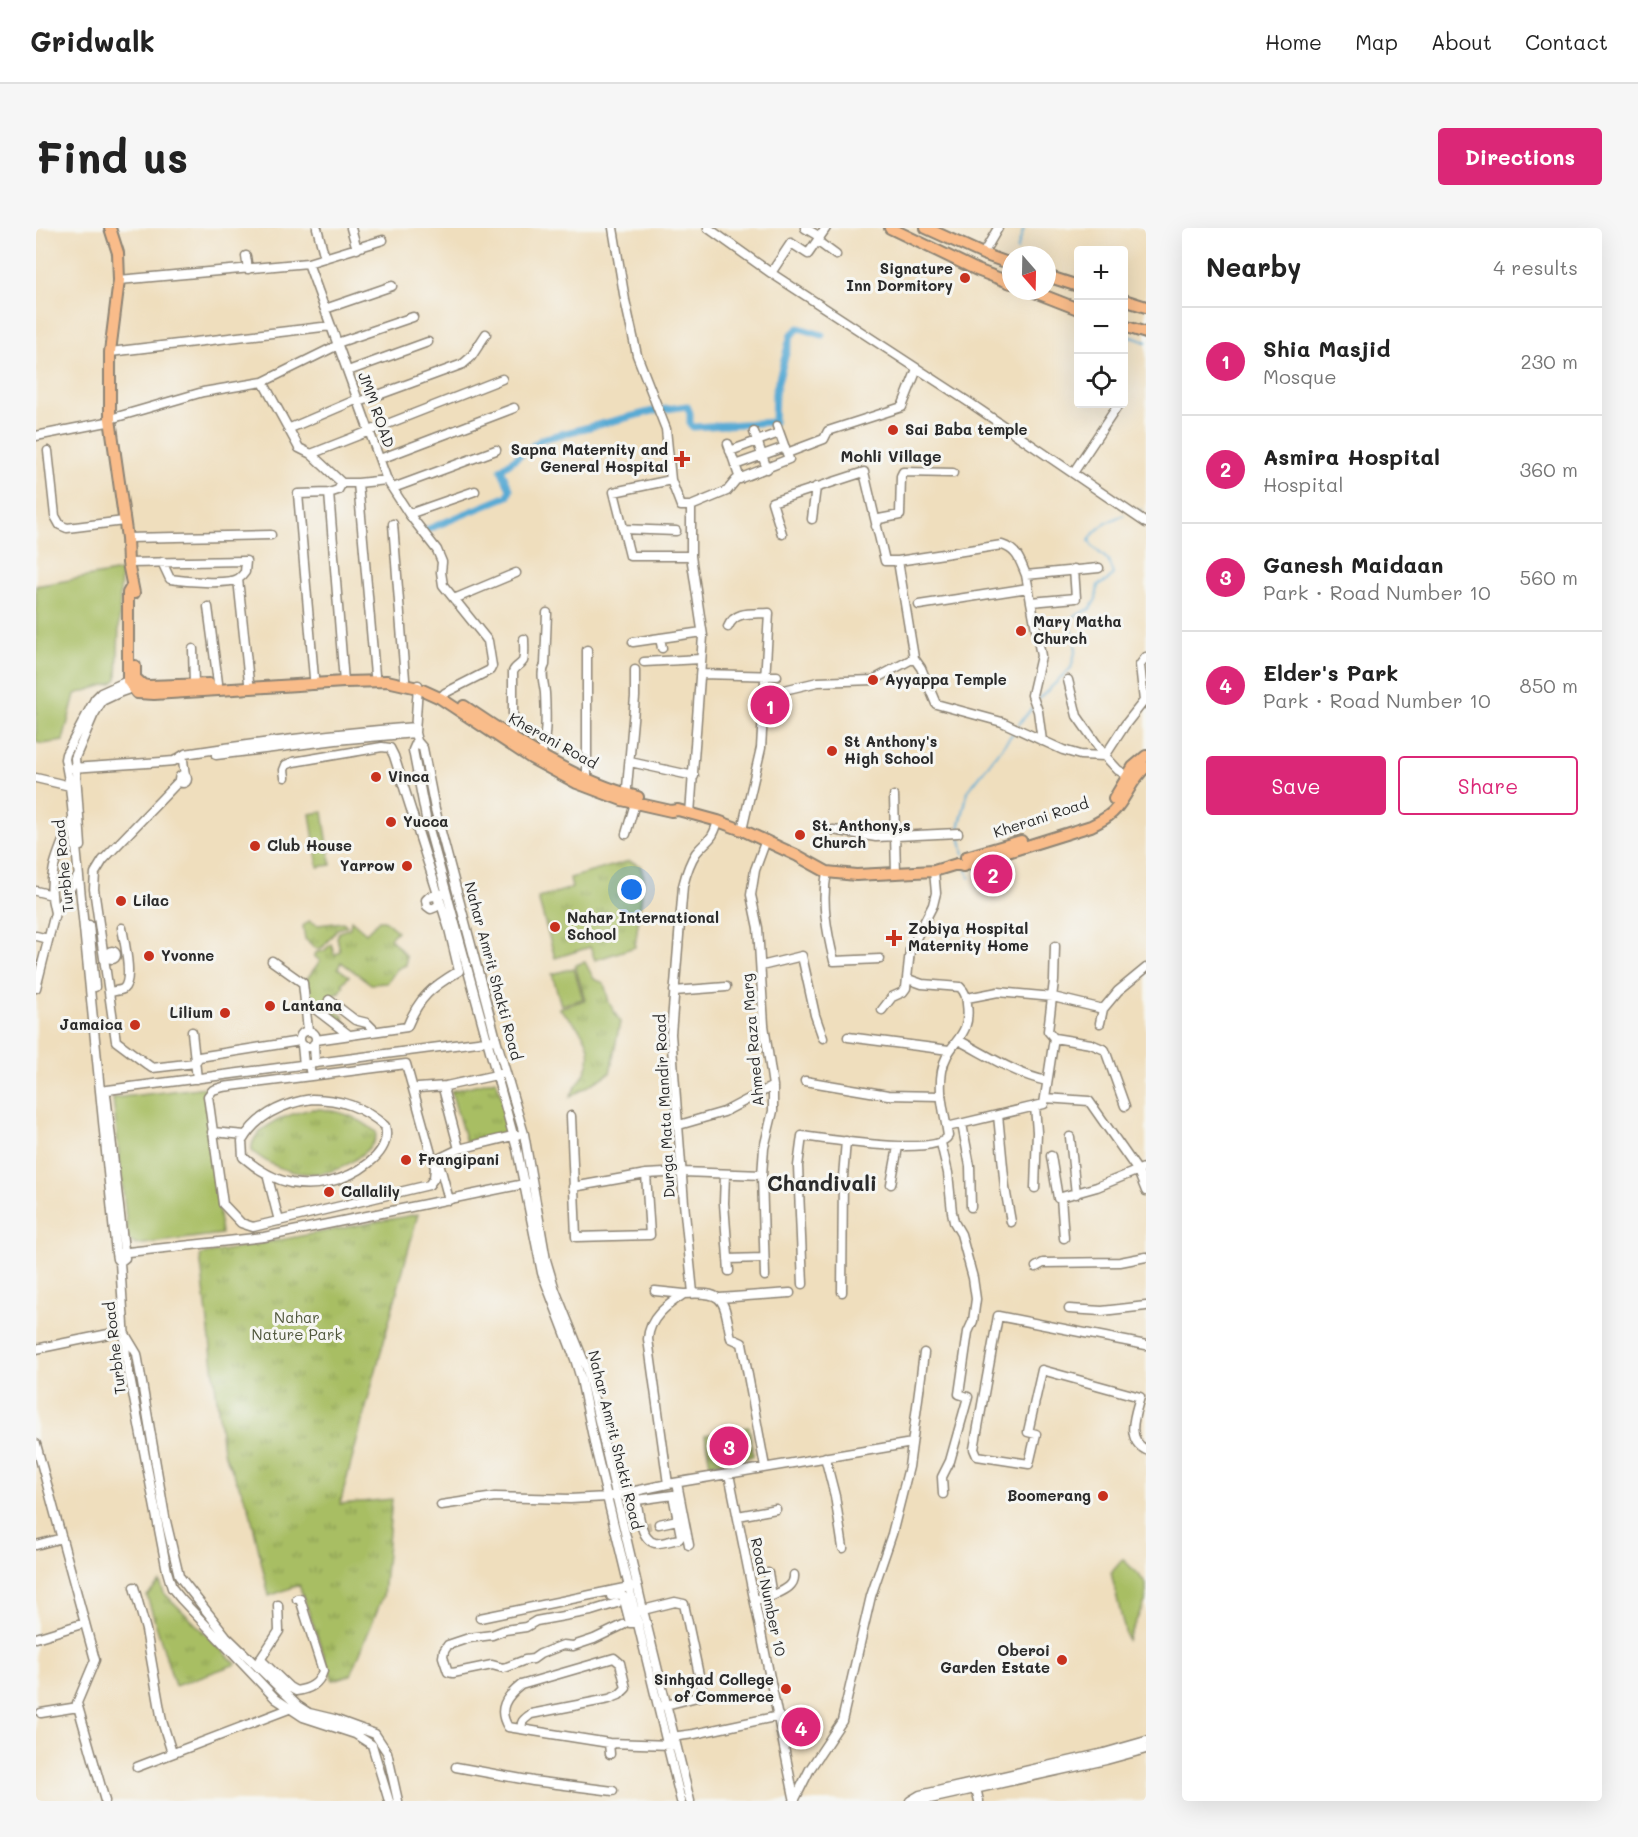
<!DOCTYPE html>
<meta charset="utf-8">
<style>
body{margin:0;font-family:Mali,sans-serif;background:#f6f6f6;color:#222}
.controls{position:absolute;right:18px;top:18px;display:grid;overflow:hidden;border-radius:6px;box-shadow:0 6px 24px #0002}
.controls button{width:54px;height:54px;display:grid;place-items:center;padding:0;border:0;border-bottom:2px solid #e0e0e0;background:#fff;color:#222;font:30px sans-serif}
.compass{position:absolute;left:966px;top:18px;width:54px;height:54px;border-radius:50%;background:#fff;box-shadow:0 6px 24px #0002;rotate:160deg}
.you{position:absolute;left:596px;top:662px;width:21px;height:21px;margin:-15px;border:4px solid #fff;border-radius:50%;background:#1a73e8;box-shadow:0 0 0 9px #1a73e833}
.badge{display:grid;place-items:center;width:39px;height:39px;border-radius:50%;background:#db2777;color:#fff;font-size:20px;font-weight:700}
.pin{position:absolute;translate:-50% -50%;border:3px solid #fff;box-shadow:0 2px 6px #0006}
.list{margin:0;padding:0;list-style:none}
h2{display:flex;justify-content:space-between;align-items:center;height:78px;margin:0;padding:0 24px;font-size:26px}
h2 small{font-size:20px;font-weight:400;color:#767676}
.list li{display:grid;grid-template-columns:39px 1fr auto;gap:18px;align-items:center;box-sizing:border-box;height:108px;padding:0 24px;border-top:2px solid #e0e0e0}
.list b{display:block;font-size:22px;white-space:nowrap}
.list p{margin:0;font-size:20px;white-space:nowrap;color:#767676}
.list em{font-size:20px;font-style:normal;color:#767676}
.actions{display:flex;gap:12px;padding:18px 24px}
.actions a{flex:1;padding:14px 0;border:2px solid #db2777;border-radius:6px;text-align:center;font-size:21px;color:#db2777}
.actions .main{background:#db2777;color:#fff}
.icon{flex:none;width:33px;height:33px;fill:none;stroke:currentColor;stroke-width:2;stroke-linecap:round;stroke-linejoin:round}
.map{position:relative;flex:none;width:1110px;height:1573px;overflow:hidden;border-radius:6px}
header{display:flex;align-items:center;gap:36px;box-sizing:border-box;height:84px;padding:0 30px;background:#fff;border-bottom:2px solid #e0e0e0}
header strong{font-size:28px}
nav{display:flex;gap:33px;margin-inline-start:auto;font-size:21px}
.intro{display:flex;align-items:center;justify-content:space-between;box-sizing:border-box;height:144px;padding:0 36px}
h1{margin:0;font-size:42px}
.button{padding:15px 27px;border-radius:6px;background:#db2777;color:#fff;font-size:21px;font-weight:700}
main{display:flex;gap:36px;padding:0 36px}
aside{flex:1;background:#fff;border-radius:6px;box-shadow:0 6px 24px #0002}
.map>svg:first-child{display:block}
</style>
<header>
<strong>Gridwalk</strong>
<nav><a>Home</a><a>Map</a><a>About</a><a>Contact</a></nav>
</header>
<div class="intro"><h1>Find us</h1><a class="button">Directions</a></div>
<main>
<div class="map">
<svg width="1110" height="1573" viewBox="0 0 1110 1573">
<defs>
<pattern id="park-tufts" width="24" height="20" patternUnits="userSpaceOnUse" patternTransform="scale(1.5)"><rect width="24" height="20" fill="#a8be63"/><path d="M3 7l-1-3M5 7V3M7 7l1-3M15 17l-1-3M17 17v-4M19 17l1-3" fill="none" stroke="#899b52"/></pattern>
</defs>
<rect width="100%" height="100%" fill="#f6f6f2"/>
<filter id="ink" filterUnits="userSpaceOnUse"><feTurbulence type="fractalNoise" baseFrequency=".0167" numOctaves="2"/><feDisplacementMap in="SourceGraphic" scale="12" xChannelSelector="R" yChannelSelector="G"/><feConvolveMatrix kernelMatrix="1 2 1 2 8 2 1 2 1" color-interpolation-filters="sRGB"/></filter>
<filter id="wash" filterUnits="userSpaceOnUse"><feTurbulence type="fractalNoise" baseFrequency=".008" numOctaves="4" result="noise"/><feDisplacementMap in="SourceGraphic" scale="24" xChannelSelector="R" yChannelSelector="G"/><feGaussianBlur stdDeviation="1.35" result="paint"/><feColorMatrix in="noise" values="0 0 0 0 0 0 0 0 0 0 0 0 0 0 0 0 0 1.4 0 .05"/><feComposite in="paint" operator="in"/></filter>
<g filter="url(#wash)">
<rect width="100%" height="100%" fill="#efdebd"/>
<path fill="#a8be63" stroke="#6a7447" stroke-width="1.5" d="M85,343L81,451L76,455L39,466L27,513L6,516L0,514V358Z
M287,584L295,637L282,639L274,586Z
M538,740L547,771L525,777L516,746Z
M171,859L185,1006L100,1017L95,1014L92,1010L77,870Z
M1087,1331L1110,1355V1372L1091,1412L1075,1345Z"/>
<path fill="url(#park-tufts)" stroke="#6a7447" stroke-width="1.5" d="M593,633L604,637L608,649L599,719L559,732L554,719L519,730L502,670L536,660L534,650Z
M315,692L330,705L343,692H348L361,703L354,710L370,728V737L361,741L351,755L335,756L305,734L302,740L313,748L306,756L308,758L303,765L300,764L291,778L308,789V793L305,794L273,770L270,752L284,733L278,728L281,724L288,723L295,716L299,727L304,723L301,709L303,704L314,700Z
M273,693L282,697L307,694L311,698L301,701L287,719L281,721L269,711L267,698Z
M549,734L558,751L568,755L573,774L584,794L574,845L534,869C539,858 547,851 551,840C561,814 540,796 523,780L549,772L539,737Z
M460,852L476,902L430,914L415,863Z
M277,881C301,881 321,888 340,904C341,914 333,920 326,926C293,955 248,950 216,923C213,899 258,884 277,881Z
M382,986L304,1276L356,1271L347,1368L315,1447L297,1452L263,1357L233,1368L213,1279L187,1223L164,1027Z
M713,1199L717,1228L674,1236L669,1207Z
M124,1354L128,1365L200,1436L139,1458L111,1368Z"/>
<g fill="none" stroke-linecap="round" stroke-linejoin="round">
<path stroke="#59aad4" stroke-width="2" d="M981,22L988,0
M1088,106L1110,114
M1102,283L1105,282
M1003,471L1035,440L1040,421L1034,392L1038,388L1054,381L1060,371L1062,357L1071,353L1077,346L1072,332L1057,319L1053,313C1059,300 1074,292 1088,287
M983,496L996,480
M928,627L923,601L932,563L977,505
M931,641L933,650"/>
<path stroke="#59aad4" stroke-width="7" d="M390,302L472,268L474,261L465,241L506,211L617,183L651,178L654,185V196L657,199L738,194L739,165L755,107L763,100L786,107"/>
</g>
</g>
<g filter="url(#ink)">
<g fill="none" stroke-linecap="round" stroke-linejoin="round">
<path stroke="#c8baa0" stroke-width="8" stroke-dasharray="8 4" stroke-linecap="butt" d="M607,1299L623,1296"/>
<g stroke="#8d8474" stroke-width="11">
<path id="minor" d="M281,0L289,30
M315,0L321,21
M577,0L589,72L601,127L630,201L635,252L645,278H655V328L667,408L654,586
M672,0L735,45L934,175L1110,295
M769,0L784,9
M781,13L800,27
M947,26L962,0
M210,28L212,41
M272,35L347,12
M735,45L755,15L772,26L790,0
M83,52L272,35L351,252L373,286L401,322L406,334L405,344L407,357L452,413L456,438L454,442L409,465L404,470
M289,81L356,58
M301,115L377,89
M74,124L295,98
M312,143L392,114
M227,154L263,220L275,226L306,255H322L351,252
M323,174L427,136L435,129L450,106
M252,201L322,171
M718,204L731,241
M0,208L71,194L74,191L167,164L227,154L302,117
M692,216L704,251
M12,223L19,288L24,297L31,300L88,293
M694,223L743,205
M751,225L788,211L792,203L866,179L881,141
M275,226L466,151
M344,231L478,180
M699,237L749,219
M1037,245L1083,176
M635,252L578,264L594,328H655
M306,255L302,262L293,265L308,454
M322,255L339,447
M357,260L460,222
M655,278L691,263L700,252L753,231L741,198
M373,286L439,263
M776,291L780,259
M357,296L369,451
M840,298L843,291L864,287L865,248L867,244L917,245
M587,301L640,303
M746,306L736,274L828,244L849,333H862L966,317C982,322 984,333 990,347L1063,340
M91,310L235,307
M862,333L878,430L885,440L900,476L966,494L1027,522L1044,527L1069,528L1082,542L1096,550
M92,335L210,333L209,344C207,347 205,349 202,351C190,357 148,353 134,351L126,334
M990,347L995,374L1040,370L1038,341
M202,351L213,454
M418,371L480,345
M995,374L1005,428L996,467L1002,483L1006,513
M883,377L992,360
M172,379L182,455
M692,399C699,382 717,386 733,385L725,520L706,602
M624,410L626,420
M597,414L666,404
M157,421L158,456
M608,434L665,431
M665,446L741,448
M278,450L262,266L293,265
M96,451L65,465L59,471L30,526L29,531L34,558L80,1025L81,1031L84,1034L90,1129L131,1343L136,1360L145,1371L240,1471L267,1489L319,1506L336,1517L353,1573
M1032,452L1041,488L1069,528L1089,497L1108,473L1104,437L1110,429
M382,457L379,505L381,513L377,522L390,590L481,921L506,1045L539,1131L545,1151L559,1219L645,1573
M727,467L782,454L837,452L878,430
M381,513L387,520L399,581L460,811L488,906L510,1032L519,1062L551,1141L607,1382L654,1573
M474,514L477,493V444C479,438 484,438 487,433C489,427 488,418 488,411
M180,527L300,512L379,505
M147,532L149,548
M504,532C511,512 510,486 509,465C508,455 504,445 509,437L511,385
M594,534L658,548
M36,540L126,534L138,533L149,526C226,514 301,505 379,499
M143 551a4 4 0 1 1 8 0a4 4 0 1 1-8 0Z
M249,549L248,542L250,537L257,534L346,519L354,520L358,528L413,701L423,743C396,759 383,769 371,799L280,812
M0,550L34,558
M551,550V422
M143,553L67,632L59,645L58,661L80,813L116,840L159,835L163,829L264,813
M858,568L860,645
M590,571L599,469V442
M797,602L840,609L922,605
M590,606L600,572
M45,618L39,530L57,488L66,473L85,464L102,458
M791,644C785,674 791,704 798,733L844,731
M0,663L16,667
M402,671L403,676L400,679L395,681L391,678L390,672L393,669L406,666
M19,685C9,649 22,624 36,592
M53,697L59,759
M0,708L12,711
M72 727a4 4 0 1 1 8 0a4 4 0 1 1-8 0Z
M236,733L267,755L272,802
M725,738L766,728L779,787L787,810
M0,760L19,685L42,648
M638,763L690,759
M73,764C77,763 83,763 87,761C98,753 88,712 86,700
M931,770L962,764L1017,769L1067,781
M293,772L319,792L331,795L339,803
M270,774L313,807
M846,782L856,769L867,764L870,760L874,722L897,677L900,665L898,643
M1064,795L1067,781L1082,763L1110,740
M264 811a8 8 0 1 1 16 0a8 8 0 1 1-16 0Z
M156,804L161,851
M812,809L913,822
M1018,810L1055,816L1069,822L1089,878
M922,812C951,827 979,846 1011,853
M278,816L279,835
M266,817L268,837
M273,836L275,848L187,859L177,862L172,868L187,976L205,995L217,999L393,957L398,950L399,940L370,836L275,848
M769,853L852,867L904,868
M410,858L408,864L423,921
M382,860L410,858L465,846
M64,863L457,812
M70,867L89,1030L84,1034
M1009,870L1053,873L1102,943L1110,963
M276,871C305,871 327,879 349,898C357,927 317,949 292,954C280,957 267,957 255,955C236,951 221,941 207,929L206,913C221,887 248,875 276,871Z
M999,878L1001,904L999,960
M962,887L969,960L975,994
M535,888L540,1009L614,1007L610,946
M926,896L934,938L935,979
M643,897L688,884L737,858
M911,899L1008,876L1018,810L1012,803L1018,753L1019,718
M176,904L209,907
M1034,909L1040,966
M905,915L912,945L916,984L918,994L925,1006L937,1050L940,1071L937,1093L932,1104L923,1166L932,1169L914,1233L906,1249L907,1266
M1015,928L1022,970L1061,959L1110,939
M231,946L243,993
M689,946L688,975L693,1043
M855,956L862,919
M537,959L610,946L647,944L726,947
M1025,969L1028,1010
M413,972L402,931L423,921L481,907
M83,1025L228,1009L493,955
M692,1031L727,1030
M1000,1039L1007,1035L1084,1034L1110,1029
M729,1048L726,947L728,920L737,883V858L728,797L722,700L715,667L719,642L730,612
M767,1056L762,938L766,908C790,911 901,929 912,908C909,886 902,866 906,843C911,812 936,812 931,776C931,769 929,764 924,759L886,756L872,751
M619,1063L648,1066
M806,1064L807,949L810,913
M657,1065L648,975L635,806L647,658C650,646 653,635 660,625C672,610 676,614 682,593
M684,1070L754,1065
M1033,1081L1066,1083L1110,1078
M89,1106L101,1126L129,1289L143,1348L190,1408L262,1478L273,1485L298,1491L339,1506L351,1524L362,1573
M1110,1117L962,1088L938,1221L941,1228L993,1236L1000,1206L992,1204L1006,1142L1104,1169C1099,1187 1089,1211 1110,1222
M0,1121L87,1103
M0,1216L59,1432L41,1475L69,1573
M789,1229L799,1268L807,1320
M693,1246L758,1569
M641,1255L653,1317
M632,1256L612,1111C613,1090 631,1077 648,1066C691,1063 687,1072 695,1110L706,1115L729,1239
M599,1264C602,1277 603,1312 619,1315C626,1316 636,1312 643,1311L645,1308L637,1267L601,1272
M405,1277L459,1269L534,1271L571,1269L632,1256L876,1215
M702,1288L740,1281
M623,1296L646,1291
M0,1317L26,1310
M98,1359L110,1402L126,1493L136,1525
M575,1368L585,1366L587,1368L594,1395H602
M736,1368C746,1363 759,1359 758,1347
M719,1372L736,1368L732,1345
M581,1375L555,1383L500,1393L490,1399L469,1402L456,1407L433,1410L412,1417L408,1423L407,1429L412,1444L417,1445L456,1437L467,1440L471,1439L489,1432L497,1431L504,1426L527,1417L537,1418L558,1411L587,1397
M603,1383L639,1374L648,1376L667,1466L665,1468L626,1478
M444,1390L598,1358
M0,1410L49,1395
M224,1431L253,1459L260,1463C274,1461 283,1456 287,1443L264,1371H261
M222,1435L243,1403L242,1377
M5,1485L42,1479
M486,1501C484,1493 489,1491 495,1486L573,1471L583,1467L590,1460L584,1435L578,1430L485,1457C470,1469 461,1481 472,1499L573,1515L635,1517
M635,1509L658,1506L743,1488
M573,1515L574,1526
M101,1539L258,1479
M420,1539L497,1553L577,1563
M939,1556L943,1573
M758,1573L774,1541L806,1493L835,1368L856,1306L873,1239L888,1125
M874,1573L884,1567L1068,1525L1110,1513
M885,1573L1070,1532L1110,1521"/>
</g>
<g stroke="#8d8474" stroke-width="14">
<path id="major" d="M74,0L82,25L83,52L74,124V191L91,310L92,335L98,365
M854,0L941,42L975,55
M890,0L947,26L975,36
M1011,48L1042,58
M996,63L1042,81
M1088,72L1110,79
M1088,98L1110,105
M96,358L92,365V453L101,465L118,466L308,454L351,453L382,460L404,470L495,530L541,555L586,572L635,583L642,582L682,593L706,602L762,628L791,644L820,647L860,645L898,643L921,636L927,638L1055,598C1065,593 1075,588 1082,578C1092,565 1097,550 1110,539
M99,438V450L107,457L112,458L173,456
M428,478C481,514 539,553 602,569
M1078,571L1097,539L1110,528
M930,629L985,613"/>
</g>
<use href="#minor" stroke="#fff" stroke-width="8"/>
<use href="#major" stroke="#f9bc8a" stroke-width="10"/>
</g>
</g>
<g fill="#c8321e" stroke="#f6f6f2" stroke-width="2">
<circle cx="929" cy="50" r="6"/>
<circle cx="857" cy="202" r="6"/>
<path d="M643 222h6v6h6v6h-6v6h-6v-6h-6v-6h6z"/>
<circle cx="985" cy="403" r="6"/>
<circle cx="837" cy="452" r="6"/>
<circle cx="796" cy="523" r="6"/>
<circle cx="340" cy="549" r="6"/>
<circle cx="355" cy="594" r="6"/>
<circle cx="764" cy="607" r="6"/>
<circle cx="219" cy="618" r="6"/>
<circle cx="371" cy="638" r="6"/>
<circle cx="85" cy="673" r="6"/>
<circle cx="519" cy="699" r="6"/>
<path d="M855 701h6v6h6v6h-6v6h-6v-6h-6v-6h6z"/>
<circle cx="113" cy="728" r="6"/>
<circle cx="234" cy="778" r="6"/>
<circle cx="189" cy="785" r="6"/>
<circle cx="99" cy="797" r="6"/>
<circle cx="370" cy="932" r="6"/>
<circle cx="293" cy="964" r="6"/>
<circle cx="1067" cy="1268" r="6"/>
<circle cx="1026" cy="1432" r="6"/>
<circle cx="750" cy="1461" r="6"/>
</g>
<g text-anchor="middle" stroke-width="6" stroke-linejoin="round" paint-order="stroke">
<g font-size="15" font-weight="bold" fill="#2b2b2b" stroke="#f6f6f2" text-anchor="start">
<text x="917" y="46" text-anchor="end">Signature<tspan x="917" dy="17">Inn Dormitory</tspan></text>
<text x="869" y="207">Sai Baba temple</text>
<text x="632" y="227" text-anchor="end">Sapna Maternity and<tspan x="632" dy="17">General Hospital</tspan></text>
<text x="997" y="399">Mary Matha<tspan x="997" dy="17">Church</tspan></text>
<text x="849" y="457">Ayyappa Temple</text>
<text x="808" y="519">St Anthony's<tspan x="808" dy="17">High School</tspan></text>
<text x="352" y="554">Vinca</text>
<text x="367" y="599">Yucca</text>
<text x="776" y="603">St. Anthony,s<tspan x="776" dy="17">Church</tspan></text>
<text x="231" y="623">Club House</text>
<text x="359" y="643" text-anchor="end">Yarrow</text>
<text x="97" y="678">Lilac</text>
<text x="531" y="695">Nahar International<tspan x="531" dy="17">School</tspan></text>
<text x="872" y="706">Zobiya Hospital<tspan x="872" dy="17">Maternity Home</tspan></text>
<text x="125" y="733">Yvonne</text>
<text x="246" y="783">Lantana</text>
<text x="177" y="790" text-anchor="end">Lilium</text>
<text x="87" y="802" text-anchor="end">Jamaica</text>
<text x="382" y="937">Frangipani</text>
<text x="305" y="969">Callalily</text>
<text x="1055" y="1273" text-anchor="end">Boomerang</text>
<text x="1014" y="1428" text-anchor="end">Oberoi<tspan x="1014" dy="17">Garden Estate</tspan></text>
<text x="738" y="1457" text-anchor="end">Sinhgad College<tspan x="738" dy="17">of Commerce</tspan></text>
</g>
<g font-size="15" fill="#2b2b2b" stroke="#f6f6f2">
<text transform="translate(340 182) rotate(70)" y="5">JMM ROAD</text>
<text transform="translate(517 513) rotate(29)" y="5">Kherani Road</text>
<text transform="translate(1005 590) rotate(-18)" y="5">Kherani Road</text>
<text transform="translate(28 638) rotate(-96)" y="5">Turbhe Road</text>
<text transform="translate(457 743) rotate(75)" y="5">Nahar Amrit Shakti Road</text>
<text transform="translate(717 812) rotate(-95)" y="5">Ahmed Raza Marg</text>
<text transform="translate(629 878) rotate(-93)" y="5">Durga Mata Mandir Road</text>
<text transform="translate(79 1120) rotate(-97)" y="5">Turbhe Road</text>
<text transform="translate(579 1212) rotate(76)" y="5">Nahar Amrit Shakti Road</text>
<text transform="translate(732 1369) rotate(78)" y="5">Road Number 10</text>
</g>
<g font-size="15" fill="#50573c" stroke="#f6f6f2">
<text x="261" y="1095">Nahar<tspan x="261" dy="17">Nature Park</tspan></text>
</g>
<g font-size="16" font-weight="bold" fill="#2b2b2b" stroke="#f6f6f2">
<text x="855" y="234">Mohli Village</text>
</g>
<g font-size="21" font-weight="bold" fill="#2b2b2b" stroke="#f6f6f2">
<text x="786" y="963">Chandivali</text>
</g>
</g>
</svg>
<div class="controls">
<button>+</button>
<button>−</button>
<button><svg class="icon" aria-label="locate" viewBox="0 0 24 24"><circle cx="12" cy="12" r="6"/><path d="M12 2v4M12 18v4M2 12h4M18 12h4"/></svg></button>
</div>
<svg class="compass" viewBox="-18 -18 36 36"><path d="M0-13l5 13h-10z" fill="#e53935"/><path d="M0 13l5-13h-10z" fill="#767676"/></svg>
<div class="you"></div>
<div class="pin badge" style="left:734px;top:477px">1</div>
<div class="pin badge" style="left:957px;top:646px">2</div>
<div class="pin badge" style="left:693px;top:1218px">3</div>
<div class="pin badge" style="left:765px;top:1499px">4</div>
</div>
<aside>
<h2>Nearby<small>4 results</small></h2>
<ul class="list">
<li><span class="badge">1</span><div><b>Shia Masjid</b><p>Mosque</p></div><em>230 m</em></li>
<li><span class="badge">2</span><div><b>Asmira Hospital</b><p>Hospital</p></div><em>360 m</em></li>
<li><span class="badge">3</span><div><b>Ganesh Maidaan</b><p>Park · Road Number 10</p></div><em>560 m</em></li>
<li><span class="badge">4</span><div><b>Elder's Park</b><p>Park · Road Number 10</p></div><em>850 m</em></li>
</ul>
<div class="actions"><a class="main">Save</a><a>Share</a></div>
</aside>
</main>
